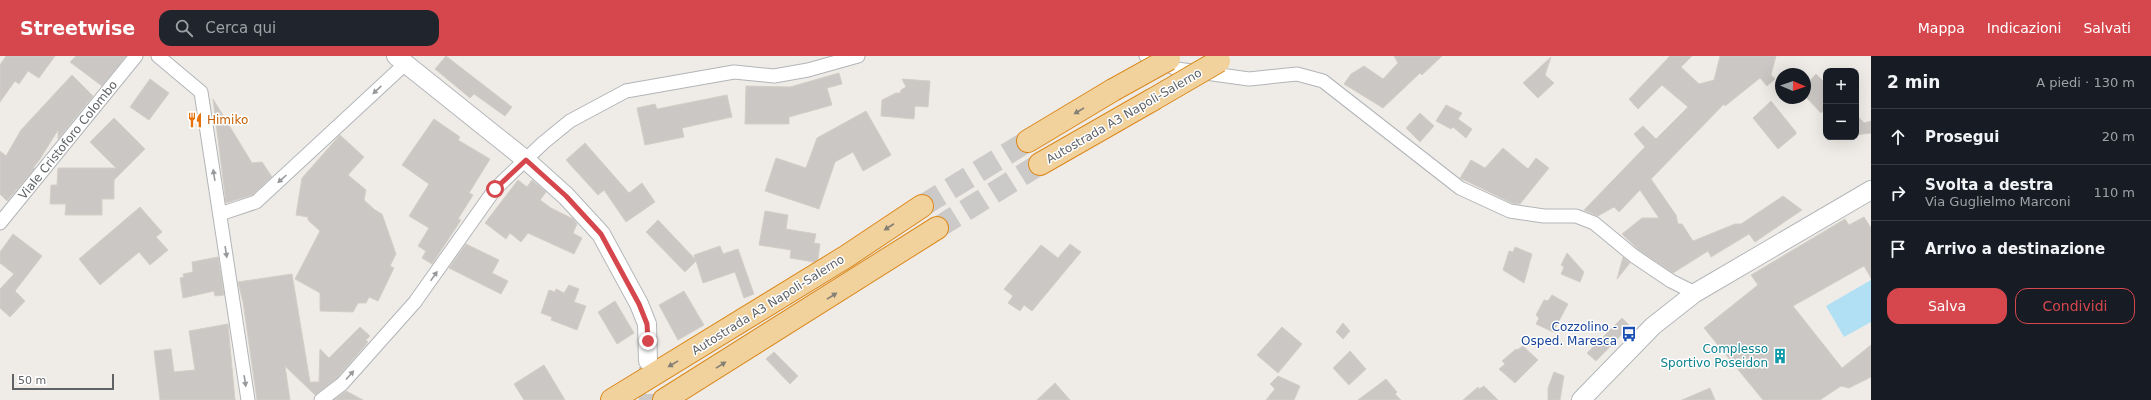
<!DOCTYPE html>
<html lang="it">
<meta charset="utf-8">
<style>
body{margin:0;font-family:"DejaVu Sans",sans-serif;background:#20242c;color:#f1f3f6}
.controls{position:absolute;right:12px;top:12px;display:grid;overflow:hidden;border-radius:8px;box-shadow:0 4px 16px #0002}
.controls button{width:36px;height:36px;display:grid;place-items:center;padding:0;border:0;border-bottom:1px solid #363941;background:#171b24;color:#f1f3f6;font:20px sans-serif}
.compass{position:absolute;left:1775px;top:12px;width:36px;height:36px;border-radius:50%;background:#171b24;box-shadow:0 4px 16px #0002;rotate:92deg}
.scale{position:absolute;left:12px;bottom:10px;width:102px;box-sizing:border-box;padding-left:4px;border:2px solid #5f6366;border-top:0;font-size:11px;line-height:14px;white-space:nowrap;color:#5f6366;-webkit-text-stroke:3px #fff;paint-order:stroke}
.stop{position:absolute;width:12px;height:12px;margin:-9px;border:3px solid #d6474d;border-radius:50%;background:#fff}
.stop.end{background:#d6474d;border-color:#fff;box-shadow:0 1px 4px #0008}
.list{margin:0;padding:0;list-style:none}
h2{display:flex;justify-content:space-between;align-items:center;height:52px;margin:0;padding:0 16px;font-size:17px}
h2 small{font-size:13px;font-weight:400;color:#9ea1a6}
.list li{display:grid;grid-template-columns:26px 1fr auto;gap:12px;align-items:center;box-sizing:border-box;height:56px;padding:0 16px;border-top:1px solid #363941}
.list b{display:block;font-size:15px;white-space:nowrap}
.list p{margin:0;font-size:13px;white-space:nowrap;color:#9ea1a6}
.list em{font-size:13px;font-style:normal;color:#9ea1a6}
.actions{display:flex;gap:8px;padding:12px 16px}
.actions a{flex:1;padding:9px 0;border:1px solid #d6474d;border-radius:12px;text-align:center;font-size:14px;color:#d6474d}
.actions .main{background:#d6474d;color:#fff}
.icon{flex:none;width:22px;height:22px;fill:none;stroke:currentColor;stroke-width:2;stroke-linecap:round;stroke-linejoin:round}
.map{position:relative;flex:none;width:1871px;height:344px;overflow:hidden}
header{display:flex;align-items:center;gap:24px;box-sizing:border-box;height:56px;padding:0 20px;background:#d6474d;color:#fff}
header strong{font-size:19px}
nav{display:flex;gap:22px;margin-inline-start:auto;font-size:14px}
.search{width:280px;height:36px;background:#20242c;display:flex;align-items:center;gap:10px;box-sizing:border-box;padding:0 14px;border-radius:12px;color:#9ea1a6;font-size:15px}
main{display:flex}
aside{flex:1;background:#171b24}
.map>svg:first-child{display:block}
</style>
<header>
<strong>Streetwise</strong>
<div class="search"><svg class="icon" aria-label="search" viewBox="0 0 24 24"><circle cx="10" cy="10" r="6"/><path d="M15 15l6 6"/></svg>Cerca qui</div>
<nav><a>Mappa</a><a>Indicazioni</a><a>Salvati</a></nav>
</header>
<main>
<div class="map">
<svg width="1871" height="344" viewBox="0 0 1871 344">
<rect width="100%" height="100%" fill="#efece8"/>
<path fill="#b1e0f5" d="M1871,224V266L1844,281L1826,250Z"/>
<path fill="#cbc7c4" stroke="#d3cec6" d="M6,0H55L39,22L28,15L19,28L15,25L0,46V9Z
M76,0H126L102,30L70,6Z
M446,0L512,51L505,60L474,38L470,42L435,13Z
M1394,0H1442L1422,19L1420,17L1383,52L1344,28L1351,18L1364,10L1383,23L1398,7Z
M1670,0H1692L1681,11L1699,28L1714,24L1720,0H1776L1771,19L1775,23L1767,30L1760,22L1725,50L1724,48L1651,123L1676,159L1678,168H1682L1693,185L1735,168H1741L1783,140L1802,154L1755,186L1749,178L1711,201L1708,195L1673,217L1639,194L1622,178L1642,162H1659L1640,134L1619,156L1614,151L1598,160L1584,154L1645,91L1634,78L1643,70L1656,83L1688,51L1662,29L1638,53L1629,43Z
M1551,1L1545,19L1554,27L1538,42L1523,27Z
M839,17L842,28L827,32L832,49L789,61V68H745L746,30L790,31Z
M1816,18L1826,28V52L1821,57L1805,40V30Z
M72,19L93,40L58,83V74L40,103L33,112H35L7,145L0,138V95L6,100L21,74Z
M150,23L169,37L149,64L130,51Z
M902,23L930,25L928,51L915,50L914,63L881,60L882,44L896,37H900L901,34L906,31Z
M727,39L732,61L682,72L684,81L645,89L637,52L655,48L657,53Z
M213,43L252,107L262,106L272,121L252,139L226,147Z
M1771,45L1796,76V78L1778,93L1753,62Z
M1446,49L1462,57L1458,63L1472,73L1466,82L1453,71L1451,73L1436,65Z
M866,55L891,99L863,115L853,96L835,106L819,153L765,135L776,102L806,112L817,82Z
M1420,57L1434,70L1420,86L1406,72Z
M1856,58L1864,67L1871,65V77L1856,79Z
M114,62L145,93L114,124V143H102V159H65L66,148H50L51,129H57L58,112H116L90,86Z
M434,63L460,81L458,84L490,103L469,137L473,139L458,163L461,164L432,208L422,202L426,195L418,190L429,172L409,160L429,128L402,109Z
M340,79L364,101L348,119L366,134L364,144L375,154L382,158L396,198L390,210L394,212L378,245L369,241L366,247H358L353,256L320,255V237L295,223L320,175L308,164V161L296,159L302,122Z
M585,87L629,137L642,127L655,146L626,166L604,134L598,139L566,104Z
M1503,92L1528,113L1536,102L1549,112L1520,148L1512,147L1460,122L1471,104L1485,112Z
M518,124L527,131L532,124L546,136L540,144L551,152L573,163L577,168L573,177L582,182L574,198L528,177L521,186L510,177L506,183L485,167Z
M140,151L162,176L156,181L168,194L150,209L139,196L100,229L79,203Z
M765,155L788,159L786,173L816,178L814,187L820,188L818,203L814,206L790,202L791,194L759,189Z
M1864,161L1871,172V222L1864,210L1793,250L1842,312L1871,289V321L1849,332L1841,330L1820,344H1763L1704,272L1758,229L1751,219L1845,163L1849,169Z
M658,164L695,203L694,199L720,190L723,198L738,193L754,238L744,242L735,216L703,227L696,205L685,216L646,176Z
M13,178L42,200L15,235L25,245L10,261L0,252V233L14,218L0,207V196Z
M466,188L499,204L492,217L508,225L501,238L449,212Z
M1070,188L1081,196L1032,255L1024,249L1020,255L1008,247L1013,240L1004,233L1041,189L1058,202Z
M1515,191L1532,198L1524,227L1503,214L1509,195L1513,196Z
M1567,197L1584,216L1580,226L1561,218L1564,211L1561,209Z
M218,201L224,239L215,240L214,235L183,242L180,222L184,221L183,218L193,216L192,206Z
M1623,201L1630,207L1617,223Z
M292,218L310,326H319L320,293L329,302L360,271L370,280L366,284L368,286L337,322L315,339L285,310L290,344H257L243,246L238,226Z
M569,229L579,233L574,246L586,250L577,274L551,264L552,261L541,257L549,234L555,236L556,233L564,237Z
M684,235L704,269L678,284L659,249Z
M1552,239L1568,248L1553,276L1536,268L1539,262L1536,259L1544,244L1548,245Z
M615,245L634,277L617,288L598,256Z
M1622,262L1630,270L1596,305L1587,297Z
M1343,267L1350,275L1343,283L1336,276Z
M228,268L235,344H160L154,295L171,293L174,316L195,314L189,275Z
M1282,271L1302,288L1278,317L1257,299Z
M1523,290L1538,304L1515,327L1499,313L1505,308L1502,305L1516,293L1517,294Z
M1350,295L1366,313L1349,329L1333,312Z
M774,296L798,320L790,328L766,303Z
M544,309L565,344H524L514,328Z
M1554,316L1564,320L1560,344H1548V332Z
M1278,320L1300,330L1294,344H1266L1275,333L1270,328Z
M1386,323L1397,336L1395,338L1401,344H1358Z
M1055,327L1070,344H1037Z
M1484,330L1498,344H1463L1478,331L1479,333Z
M1710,332L1715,344H1682Z
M346,335L363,344H334Z"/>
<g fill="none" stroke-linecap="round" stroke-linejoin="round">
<path stroke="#cbcac8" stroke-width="18" stroke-dasharray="18 9" stroke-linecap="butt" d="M648,311V344"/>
<path stroke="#cbcac8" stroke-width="22" stroke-dasharray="22 11" stroke-linecap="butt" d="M922,150L1028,85
M937,172L1040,108"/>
<g stroke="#b2b5b8" stroke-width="15">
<path id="street" d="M158,0L201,36L248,344
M1146,0L1177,13L1249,23L1297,18L1323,25L1460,132L1510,155L1544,160H1576L1594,167L1634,200L1671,225L1695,237
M220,158L256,146L405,8
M0,167L136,0
M321,344L342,328L415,246L495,133L543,87L570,65L626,35L734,16L774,20L808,14L858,0"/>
</g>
<g stroke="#b4b7ba" stroke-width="20">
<path id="secondary" d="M396,0L526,104L566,140L601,178L639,248L647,268L648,305
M1581,344L1653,270L1695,237L1871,134"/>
</g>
<g stroke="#db881b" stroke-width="24">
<path id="highway" d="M1028,85L1113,34
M1040,108L1152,44
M612,344L847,200L922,150
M664,344L937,172"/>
</g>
<use href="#street" stroke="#fff" stroke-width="13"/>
<use href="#secondary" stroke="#fff" stroke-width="18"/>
<use href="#highway" stroke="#f1d29d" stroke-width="22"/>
<g stroke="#db881b" stroke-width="24" stroke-linecap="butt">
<path id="highway-bridge" d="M1113,34L1169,3
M1152,44L1219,5"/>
</g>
<use href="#highway-bridge" stroke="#f1d29d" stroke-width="22"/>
</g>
<defs><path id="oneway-solid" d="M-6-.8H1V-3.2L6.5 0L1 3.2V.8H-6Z"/></defs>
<g fill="#979a9c">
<use href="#oneway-solid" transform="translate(377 34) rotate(137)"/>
<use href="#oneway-solid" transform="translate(214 119) rotate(-99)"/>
<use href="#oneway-solid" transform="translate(282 123) rotate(138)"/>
<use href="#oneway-solid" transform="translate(226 196) rotate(81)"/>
<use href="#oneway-solid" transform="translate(434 220) rotate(-55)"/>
<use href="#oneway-solid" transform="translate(350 319) rotate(-48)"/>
<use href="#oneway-solid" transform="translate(245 325) rotate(81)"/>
</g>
<g fill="#847f74">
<use href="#oneway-solid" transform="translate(1079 55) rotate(149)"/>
<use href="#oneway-solid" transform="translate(889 171) rotate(147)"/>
<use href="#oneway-solid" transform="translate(832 240) rotate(-32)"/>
<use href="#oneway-solid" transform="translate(673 308) rotate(149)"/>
<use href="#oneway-solid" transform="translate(721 309) rotate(-32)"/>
</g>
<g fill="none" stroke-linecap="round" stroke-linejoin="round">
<path stroke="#d6474d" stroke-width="5" d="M495,133L526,104L566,140L601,178L639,248L647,268L648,285"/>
</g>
<defs>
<g id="restaurant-bare" transform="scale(1.2)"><path d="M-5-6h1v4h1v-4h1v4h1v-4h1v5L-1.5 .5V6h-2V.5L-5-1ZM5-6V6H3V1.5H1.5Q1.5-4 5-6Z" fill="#e8710a" stroke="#fff" stroke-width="2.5" paint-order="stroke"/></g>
<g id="bus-bare" transform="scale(1.2)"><path d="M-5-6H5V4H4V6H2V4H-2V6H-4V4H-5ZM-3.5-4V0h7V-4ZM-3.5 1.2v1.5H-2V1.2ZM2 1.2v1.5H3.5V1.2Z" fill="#1a4fb4" stroke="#fff" stroke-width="2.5" paint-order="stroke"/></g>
<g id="building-bare" transform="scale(1.2)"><path d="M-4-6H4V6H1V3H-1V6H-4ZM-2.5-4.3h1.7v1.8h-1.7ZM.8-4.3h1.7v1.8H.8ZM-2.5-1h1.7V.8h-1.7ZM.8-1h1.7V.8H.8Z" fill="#0f9aa8" stroke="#fff" stroke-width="2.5" paint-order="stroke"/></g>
</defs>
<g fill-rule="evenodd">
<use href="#restaurant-bare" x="195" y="64"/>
<use href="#bus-bare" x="1629" y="278"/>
<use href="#building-bare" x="1780" y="300"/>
</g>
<g text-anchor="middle" stroke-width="3" stroke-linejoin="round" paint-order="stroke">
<g font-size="12" fill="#5f6366" stroke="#fff">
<text transform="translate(1124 60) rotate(-30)" y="4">Autostrada A3 Napoli-Salerno</text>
<text transform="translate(68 84) rotate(-51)" y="4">Viale Cristoforo Colombo</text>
<text transform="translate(768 249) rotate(-32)" y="4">Autostrada A3 Napoli-Salerno</text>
</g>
<g font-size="12" fill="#c56008" stroke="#fff" text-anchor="start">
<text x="207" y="68">Himiko</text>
</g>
<g font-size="12" fill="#164399" stroke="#fff" text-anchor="end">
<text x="1617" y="275">Cozzolino -<tspan x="1617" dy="14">Osped. Maresca</tspan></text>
</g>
<g font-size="12" fill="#0d838f" stroke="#fff" text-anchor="end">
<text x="1768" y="297">Complesso<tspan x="1768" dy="14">Sportivo Poseidon</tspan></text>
</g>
</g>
</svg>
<div class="controls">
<button>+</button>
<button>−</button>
</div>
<svg class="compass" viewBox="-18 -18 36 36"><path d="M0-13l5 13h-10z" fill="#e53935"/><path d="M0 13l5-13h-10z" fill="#9ea1a6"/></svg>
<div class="scale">50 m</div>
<div class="stop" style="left:495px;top:133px"></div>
<div class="stop end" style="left:648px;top:285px"></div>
</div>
<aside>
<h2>2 min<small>A piedi · 130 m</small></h2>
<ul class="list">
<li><svg class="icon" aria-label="ahead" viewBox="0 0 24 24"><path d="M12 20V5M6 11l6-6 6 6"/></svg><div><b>Prosegui</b></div><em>20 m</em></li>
<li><svg class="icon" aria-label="right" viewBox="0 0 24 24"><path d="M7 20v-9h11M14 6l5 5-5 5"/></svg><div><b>Svolta a destra</b><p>Via Guglielmo Marconi</p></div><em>110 m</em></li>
<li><svg class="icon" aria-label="arrive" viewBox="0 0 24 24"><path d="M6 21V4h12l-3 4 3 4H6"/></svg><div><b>Arrivo a destinazione</b></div></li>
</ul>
<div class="actions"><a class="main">Salva</a><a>Condividi</a></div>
</aside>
</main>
